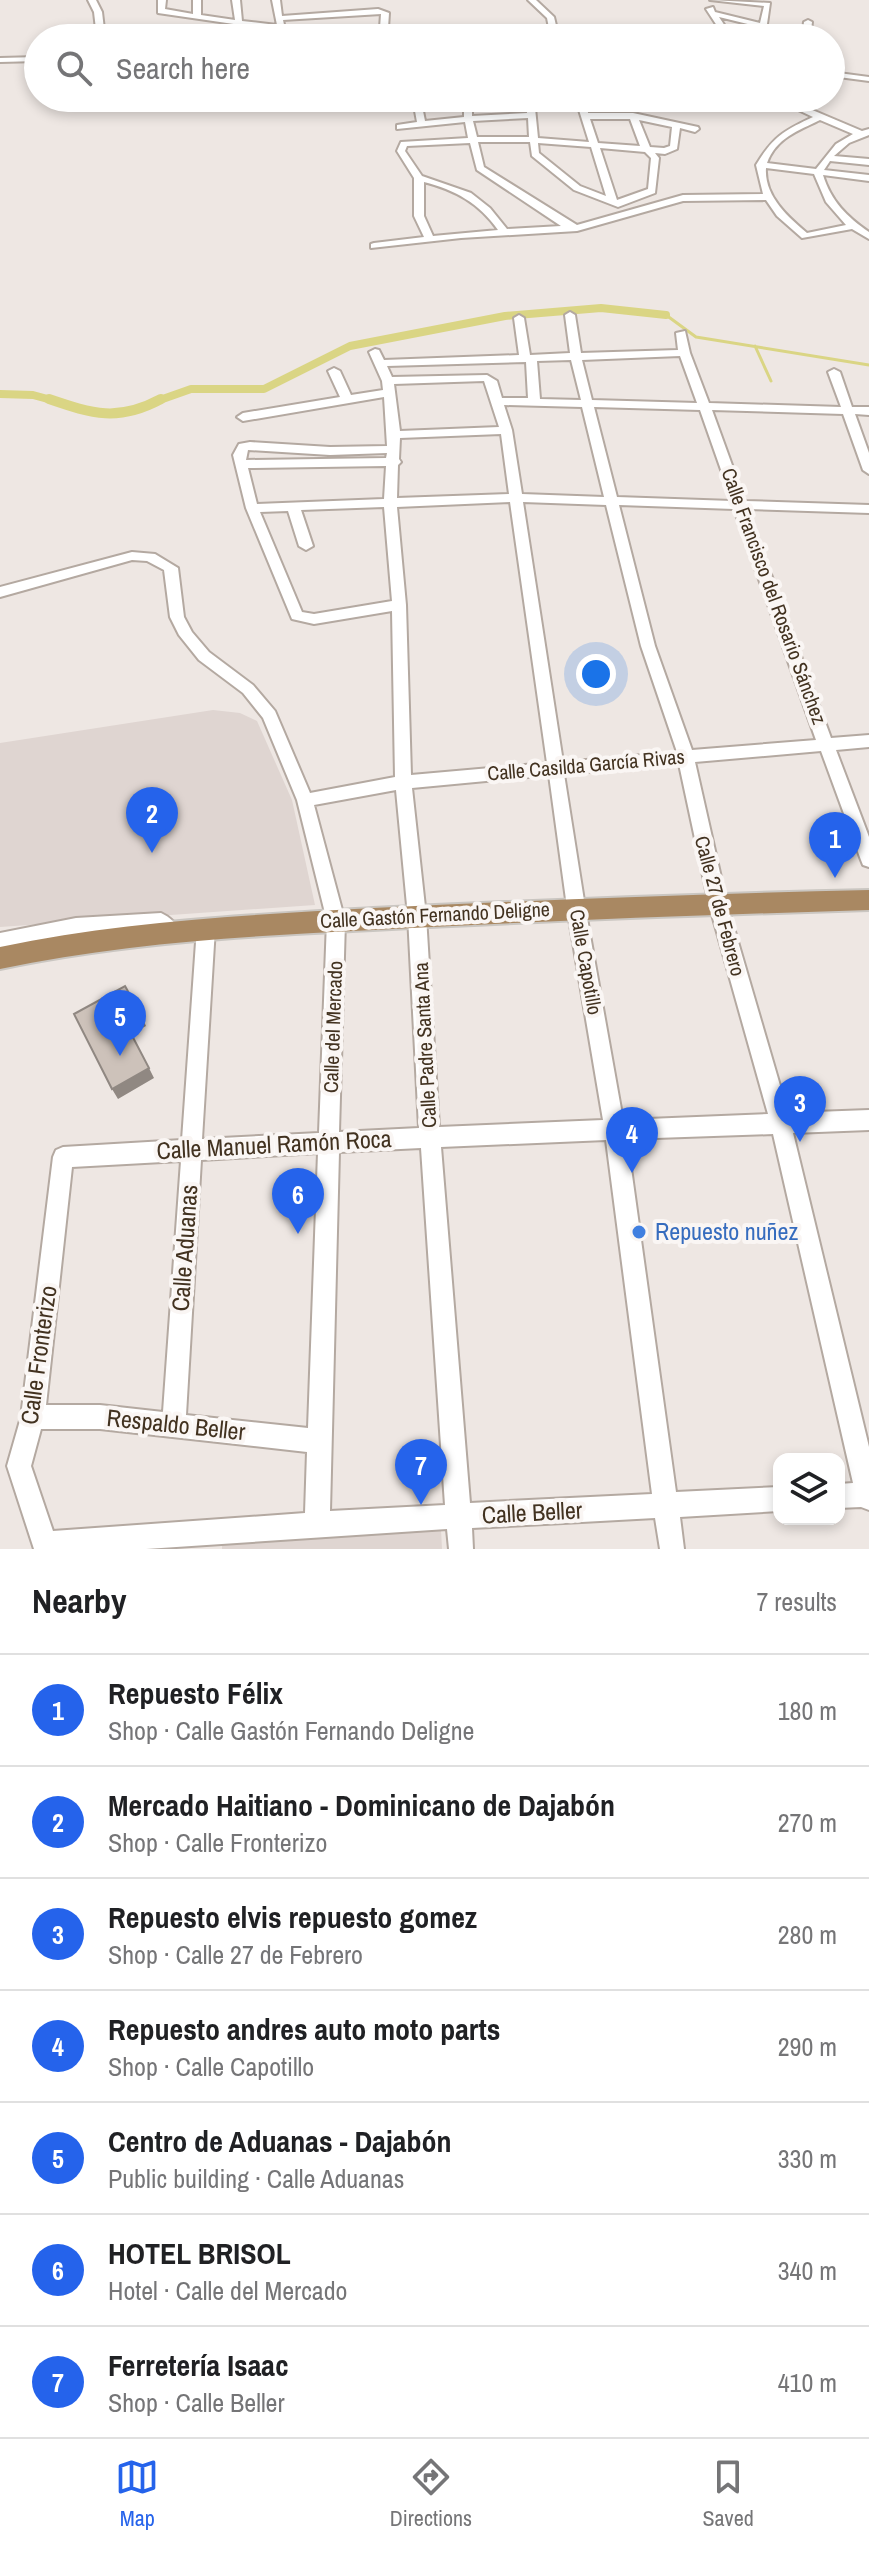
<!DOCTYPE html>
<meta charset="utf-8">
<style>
body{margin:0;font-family:"Archivo Narrow",sans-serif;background:#f2f2f2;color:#202124}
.controls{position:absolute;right:24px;bottom:24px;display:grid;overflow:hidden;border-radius:16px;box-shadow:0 4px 12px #0003}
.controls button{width:72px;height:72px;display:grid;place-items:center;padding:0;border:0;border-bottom:2px solid #e0e0e0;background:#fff;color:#202124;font:40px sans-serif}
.you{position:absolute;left:596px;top:674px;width:28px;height:28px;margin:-20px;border:6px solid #fff;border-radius:50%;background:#1a73e8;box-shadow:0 0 0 12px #1a73e833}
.badge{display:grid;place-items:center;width:52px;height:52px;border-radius:50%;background:#2563eb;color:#fff;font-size:26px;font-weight:700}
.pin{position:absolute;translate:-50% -66px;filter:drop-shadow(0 2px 4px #0008)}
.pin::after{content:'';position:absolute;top:42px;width:28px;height:24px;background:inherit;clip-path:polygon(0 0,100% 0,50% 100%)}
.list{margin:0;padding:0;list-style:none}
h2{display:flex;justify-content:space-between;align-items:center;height:104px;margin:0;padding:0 32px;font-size:34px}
h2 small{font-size:26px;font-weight:400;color:#757577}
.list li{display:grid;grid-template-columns:52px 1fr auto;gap:24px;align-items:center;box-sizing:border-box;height:112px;padding:0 32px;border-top:2px solid #e0e0e0}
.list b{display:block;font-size:30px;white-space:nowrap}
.list p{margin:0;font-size:26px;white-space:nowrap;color:#757577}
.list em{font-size:26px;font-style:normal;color:#757577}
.icon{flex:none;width:44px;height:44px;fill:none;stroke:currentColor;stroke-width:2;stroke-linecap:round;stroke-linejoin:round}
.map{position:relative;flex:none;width:869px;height:1549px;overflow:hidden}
.search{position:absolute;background:#fff;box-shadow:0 4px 12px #0003;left:24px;right:24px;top:24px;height:88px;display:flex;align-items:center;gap:20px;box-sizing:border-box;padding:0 28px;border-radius:44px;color:#757577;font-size:30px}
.sheet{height:888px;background:#fff}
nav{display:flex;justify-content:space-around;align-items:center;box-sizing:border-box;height:112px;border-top:2px solid #e0e0e0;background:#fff;font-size:22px;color:#757577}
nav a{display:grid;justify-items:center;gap:4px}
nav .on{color:#2563eb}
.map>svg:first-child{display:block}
</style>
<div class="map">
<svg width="869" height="1549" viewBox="0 0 869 1549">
<rect width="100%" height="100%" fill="#eee7e3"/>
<path fill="#dfd5d1" d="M213,710L240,713L257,721L292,800L315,905L0,927V743Z
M441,1529L442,1549H222V1541Z"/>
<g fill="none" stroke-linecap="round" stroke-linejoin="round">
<path stroke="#dad584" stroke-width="3" d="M666,315L696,337L869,365
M755,346L771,381"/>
<path stroke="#dad584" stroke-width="8" d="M0,394L33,395L55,401
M157,401L191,389H264L350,346L505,316L601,308L666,315"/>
<path stroke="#dad584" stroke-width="10" d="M49,399C93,414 118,422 161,399"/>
<g stroke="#b4a9a1" stroke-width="4">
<path id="minor" d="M88,0H96L102,12L105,38H97L94,12Z
M158,0H166L165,9L193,14V0H201V15L235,20L232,0H240L242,21L277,25L272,0H280L282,16L378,9L389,13L388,28L490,38L384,32L293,38L380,28L381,14L283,20L285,29L281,31L158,13Z
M528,0H536L554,17L559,38H551L547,18Z
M710,0L770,3L765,38H757L760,27L719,17L733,38H725L706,9L713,7L715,12L760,23L764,6Z
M808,20L812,22L810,38H802L804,22Z
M38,57V61L0,62V58Z
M831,72L869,77V81L831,76Z
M418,98H426L423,111L425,121L464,117V98H472V116L527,113L526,98H534L538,138L589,142L579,110V98H587L588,113H633L698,127L699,129L695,132L680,128L677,149L665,154L655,153L659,158L655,193L618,207L574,190L532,156L530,142H478L484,167L577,225L683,195L763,194L756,165C773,137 783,131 813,117L773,98H784L862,131L869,129V135L849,143L834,156L869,159V165L830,161L824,170L869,175V181L823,175C831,201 847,217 869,232V239L852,229L802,238L777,216L766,200L683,201L577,231L461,238L371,248V244L374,243L424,237L414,216V178L397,151L401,142L468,138L465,122L397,129V125L417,122L415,111ZM528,118L529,137H477L473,121ZM590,119H630L640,146L598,143ZM639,120L672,127L670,146L664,148L650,147ZM820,120L853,134L836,144L816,169L767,163C776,138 798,131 820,120ZM470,143L477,170L561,226L507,229L490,208L471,193L422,176L405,151L407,146ZM538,143L591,147L606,196L580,186L539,153ZM600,148L645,152L651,158L648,189L617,200ZM766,168L814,174L826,202L846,225L807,233C788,217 764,196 766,168ZM424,182C455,190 479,203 498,230L433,236L424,216Z
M570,312L575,315L581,353L678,350L676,333L685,331L690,353L709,403L841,407L828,372L834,369L840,372L852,407H869V415L855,414L869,453V474L863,470L843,414L712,410L745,501L869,505V513L747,509L831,738L869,735V747L836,750L869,837V867L863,865L861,860L821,751L695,762L727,904L788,1113L869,1110V1130L793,1133L869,1447V1510L861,1507L839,1508V1484L853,1483L773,1134L627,1139L676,1492L779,1487V1511L680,1517L684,1549H660L655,1518L472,1528L473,1549H449L447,1529L146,1549H34L7,1466L21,1417L53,1157L56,1150L63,1147L182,1140L197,928L200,922L206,920L212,922L215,928L202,1139L319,1133L327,921L297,800L263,718L243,693L199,660L179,635L170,617L164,570L147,561L132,560L0,597V587L132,552L155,554L178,568L184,617L192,632L209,652L253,685L275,711L310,793L395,777L392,611L314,624L292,619L246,508L233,455L239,444L250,442L330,447L387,446L384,397L243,421L237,417L243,413L340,397L328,371L334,368L340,371L351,395L383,390L382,381L369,352L375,349L379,350L384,360L519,355L514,318L519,315L524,318L530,355L570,353L565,315ZM680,356L697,403L592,400L582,360ZM571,360L581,400L540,399L537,361ZM526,362L528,398H502L497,381L487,375L392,377L387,366ZM484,381L499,427L400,431L394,384ZM504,405L582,407L604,497L522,494L512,430ZM594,407L700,410L732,501L617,497ZM501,434L509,494L397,498L398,465L401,462L399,459L400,438ZM248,450L330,455L387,453L386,458L246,460ZM386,466L384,499L257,504L248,468ZM510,502L547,763L411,775L406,605L397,507ZM523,502L606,505L641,646L677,752L563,762ZM619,505L734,509L816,740L692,750L655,646ZM384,507L392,601L314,614L302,612L260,512L288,511L299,546L306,550L313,546L301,510ZM679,764L709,904L768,1114L623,1120L585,907L564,774ZM549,775L567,907L603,1120L439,1127L426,916L412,788ZM396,790L408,916L419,1128L339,1132L345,921L314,805ZM606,1140L652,1494L470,1503L441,1147ZM421,1148L445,1505L330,1511L339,1152ZM318,1153L308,1428L186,1415L201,1160ZM181,1161L163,1412L100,1405H46L72,1167ZM41,1429H100L307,1452L305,1513L53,1531L31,1466Z
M161,913C170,917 177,924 181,933L178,939L172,941L166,939L157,929L76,934L0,949V933L76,918Z"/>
</g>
<g stroke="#cac6c1" stroke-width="4">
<path id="major" d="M869,890V910C704,915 538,921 373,930C247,936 123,943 0,969V947C123,921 248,915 373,908C538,900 704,894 869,890Z"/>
</g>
<use href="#minor" fill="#fff" fill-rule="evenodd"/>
<use href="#major" fill="#a98862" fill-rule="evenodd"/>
</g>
<path fill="#908882" d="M141,1015L146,1026L131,1034L126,1024Z
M149,1068L154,1078L118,1099L112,1089Z"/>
<path fill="#cdc2ba" stroke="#908882" stroke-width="2" d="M125,986L141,1015L126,1024L149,1068L112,1089L74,1014Z"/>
<circle fill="#3f7fe0" stroke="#faf6f4" stroke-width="3" cx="639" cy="1232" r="8"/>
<g text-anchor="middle" stroke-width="8" stroke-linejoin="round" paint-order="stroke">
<g font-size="20" fill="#423220" stroke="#faf6f4">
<text transform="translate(774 596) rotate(70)" y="7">Calle Francisco del Rosario Sánchez</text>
<text transform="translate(586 765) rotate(-5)" y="7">Calle Casilda García Rivas</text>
<text transform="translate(720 906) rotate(75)" y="7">Calle 27 de Febrero</text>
<text transform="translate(435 915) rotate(-3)" y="7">Calle Gastón Fernando Deligne</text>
<text transform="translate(586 962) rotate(80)" y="7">Calle Capotillo</text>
<text transform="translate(333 1027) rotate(-88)" y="7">Calle del Mercado</text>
<text transform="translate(425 1045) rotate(-93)" y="7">Calle Padre Santa Ana</text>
</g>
<g font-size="24" fill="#423220" stroke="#faf6f4">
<text transform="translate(274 1145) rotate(-3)" y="8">Calle Manuel Ramón Roca</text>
<text transform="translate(185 1248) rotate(-86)" y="8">Calle Aduanas</text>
<text transform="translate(39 1355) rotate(-82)" y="8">Calle Fronterizo</text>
<text transform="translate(176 1425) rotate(6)" y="8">Respaldo Beller</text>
<text transform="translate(532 1513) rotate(-3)" y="8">Calle Beller</text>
</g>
<g font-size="24" fill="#366cbe" stroke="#faf6f4" text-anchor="start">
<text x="655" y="1240">Repuesto nuñez</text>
</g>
</g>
</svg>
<div class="controls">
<button><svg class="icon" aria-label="layers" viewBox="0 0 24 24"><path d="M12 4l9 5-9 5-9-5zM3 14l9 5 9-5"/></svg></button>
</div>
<div class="you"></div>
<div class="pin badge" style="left:835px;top:878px">1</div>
<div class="pin badge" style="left:152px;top:853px">2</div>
<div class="pin badge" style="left:800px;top:1142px">3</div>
<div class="pin badge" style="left:632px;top:1173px">4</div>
<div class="pin badge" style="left:120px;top:1056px">5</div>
<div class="pin badge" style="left:298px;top:1234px">6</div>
<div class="pin badge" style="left:421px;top:1505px">7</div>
<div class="search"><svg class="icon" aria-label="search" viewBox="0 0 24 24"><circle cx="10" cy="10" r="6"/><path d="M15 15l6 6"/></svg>Search here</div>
</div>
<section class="sheet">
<h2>Nearby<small>7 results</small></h2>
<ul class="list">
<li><span class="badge">1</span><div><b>Repuesto Félix</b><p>Shop · Calle Gastón Fernando Deligne</p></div><em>180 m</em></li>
<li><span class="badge">2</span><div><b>Mercado Haitiano - Dominicano de Dajabón</b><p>Shop · Calle Fronterizo</p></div><em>270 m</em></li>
<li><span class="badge">3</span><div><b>Repuesto elvis repuesto gomez</b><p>Shop · Calle 27 de Febrero</p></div><em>280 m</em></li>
<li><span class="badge">4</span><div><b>Repuesto andres auto moto parts</b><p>Shop · Calle Capotillo</p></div><em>290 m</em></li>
<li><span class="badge">5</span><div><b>Centro de Aduanas - Dajabón</b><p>Public building · Calle Aduanas</p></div><em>330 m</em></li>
<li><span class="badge">6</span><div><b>HOTEL BRISOL</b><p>Hotel · Calle del Mercado</p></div><em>340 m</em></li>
<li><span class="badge">7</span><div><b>Ferretería Isaac</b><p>Shop · Calle Beller</p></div><em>410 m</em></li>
</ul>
</section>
<nav>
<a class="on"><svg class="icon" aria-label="map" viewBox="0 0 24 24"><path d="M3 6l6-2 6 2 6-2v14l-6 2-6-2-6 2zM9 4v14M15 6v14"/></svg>Map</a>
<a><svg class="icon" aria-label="directions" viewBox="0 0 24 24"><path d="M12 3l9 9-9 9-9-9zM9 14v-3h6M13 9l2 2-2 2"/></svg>Directions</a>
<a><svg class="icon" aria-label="saved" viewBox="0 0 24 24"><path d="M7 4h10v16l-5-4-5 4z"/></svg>Saved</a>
</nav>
